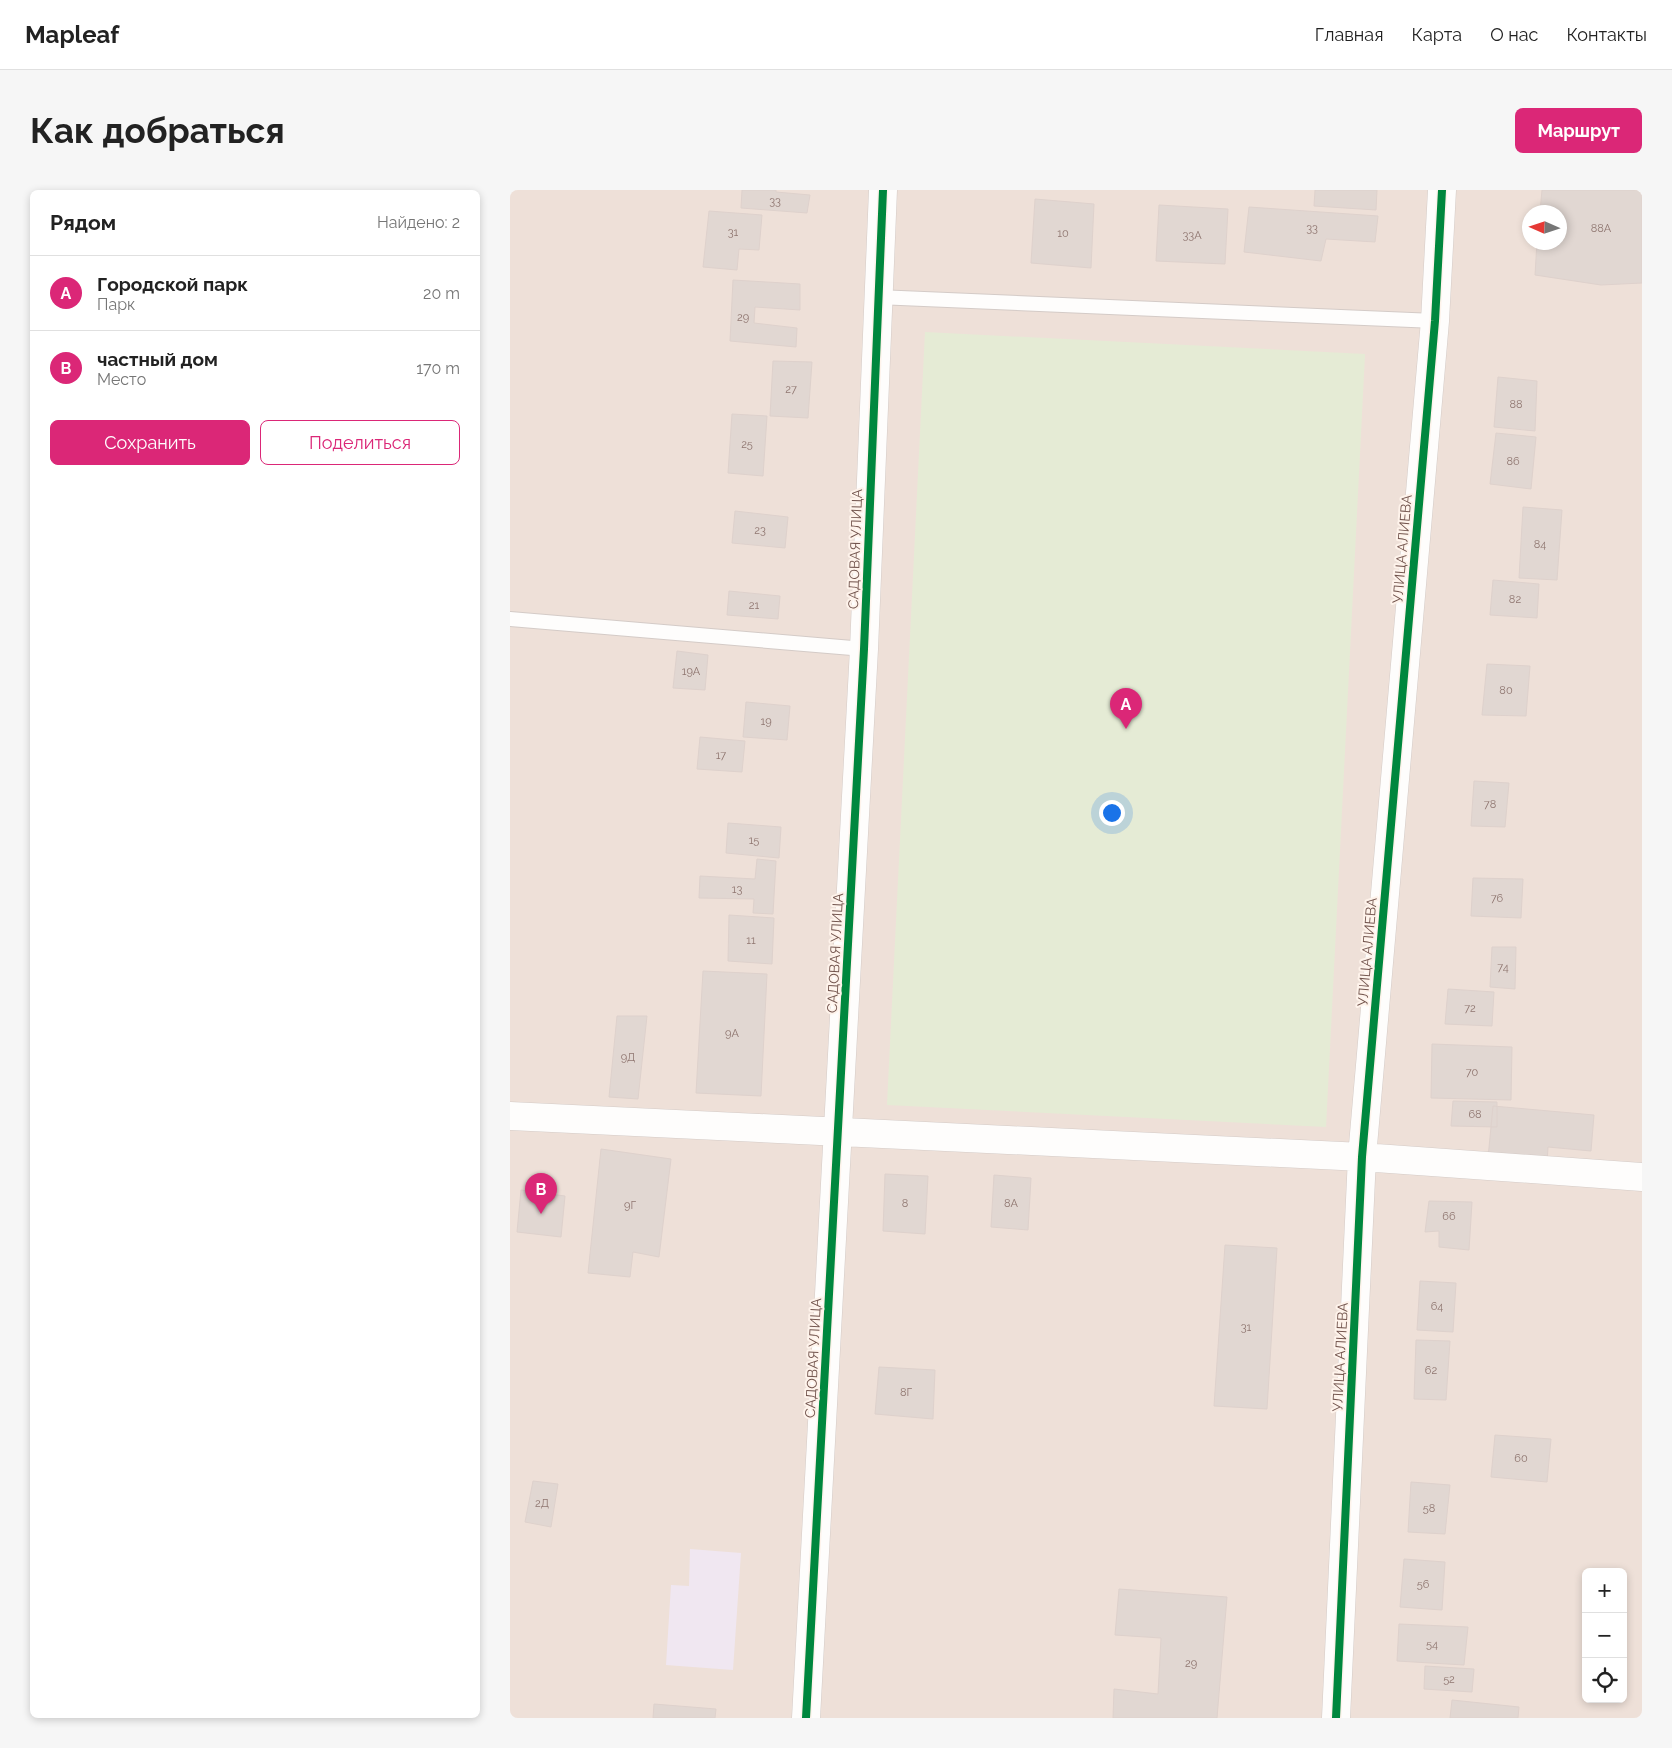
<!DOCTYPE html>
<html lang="ru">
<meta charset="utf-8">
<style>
body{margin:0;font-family:Raleway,sans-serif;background:#f6f6f6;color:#222}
.controls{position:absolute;right:15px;bottom:15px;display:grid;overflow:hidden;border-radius:8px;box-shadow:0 2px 8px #0003}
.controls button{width:45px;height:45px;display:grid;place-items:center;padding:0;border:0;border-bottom:1px solid #e0e0e0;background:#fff;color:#222;font:25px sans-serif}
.compass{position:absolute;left:1012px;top:15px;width:45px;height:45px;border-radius:50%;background:#fff;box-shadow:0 2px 8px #0003;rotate:273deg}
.you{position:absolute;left:601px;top:622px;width:18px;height:18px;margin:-12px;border:4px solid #fff;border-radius:50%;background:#1a73e8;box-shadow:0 0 0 8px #1a73e833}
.badge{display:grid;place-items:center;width:32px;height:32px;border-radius:50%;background:#db2777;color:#fff;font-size:16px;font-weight:700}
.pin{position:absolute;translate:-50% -41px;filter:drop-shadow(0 1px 2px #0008)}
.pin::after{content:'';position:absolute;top:26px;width:18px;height:15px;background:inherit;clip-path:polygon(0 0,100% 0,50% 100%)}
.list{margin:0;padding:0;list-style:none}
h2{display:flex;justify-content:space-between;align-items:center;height:65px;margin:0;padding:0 20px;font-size:21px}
h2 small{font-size:16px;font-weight:400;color:#767676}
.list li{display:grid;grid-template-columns:32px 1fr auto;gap:15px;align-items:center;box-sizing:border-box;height:75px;padding:0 20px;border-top:1px solid #e0e0e0}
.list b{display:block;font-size:19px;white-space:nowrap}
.list p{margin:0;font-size:16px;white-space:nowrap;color:#767676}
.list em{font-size:16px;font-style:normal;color:#767676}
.actions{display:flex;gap:10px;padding:15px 20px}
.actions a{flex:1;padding:11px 0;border:1px solid #db2777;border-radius:8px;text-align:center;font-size:18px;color:#db2777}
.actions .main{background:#db2777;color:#fff}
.icon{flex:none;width:28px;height:28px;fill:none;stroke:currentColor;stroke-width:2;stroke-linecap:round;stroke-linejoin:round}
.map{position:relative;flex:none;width:1132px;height:1528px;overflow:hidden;border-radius:8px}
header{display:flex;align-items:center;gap:30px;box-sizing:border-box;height:70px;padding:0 25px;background:#fff;border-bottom:1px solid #e0e0e0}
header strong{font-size:24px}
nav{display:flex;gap:28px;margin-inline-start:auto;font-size:18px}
.intro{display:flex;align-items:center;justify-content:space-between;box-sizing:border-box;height:120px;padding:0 30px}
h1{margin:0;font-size:35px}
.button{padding:12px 22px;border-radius:8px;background:#db2777;color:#fff;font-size:18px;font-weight:700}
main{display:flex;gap:30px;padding:0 30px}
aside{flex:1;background:#fff;border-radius:8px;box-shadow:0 2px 8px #0003}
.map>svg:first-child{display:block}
</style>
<header>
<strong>Mapleaf</strong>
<nav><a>Главная</a><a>Карта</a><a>О нас</a><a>Контакты</a></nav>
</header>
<div class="intro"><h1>Как добраться</h1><a class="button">Маршрут</a></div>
<main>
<aside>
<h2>Рядом<small>Найдено: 2</small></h2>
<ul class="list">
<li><span class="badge">A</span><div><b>Городской парк</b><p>Парк</p></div><em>20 m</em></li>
<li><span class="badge">B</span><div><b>частный дом</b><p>Место</p></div><em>170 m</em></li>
</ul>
<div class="actions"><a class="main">Сохранить</a><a>Поделиться</a></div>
</aside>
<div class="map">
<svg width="1132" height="1528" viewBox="0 0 1132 1528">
<rect width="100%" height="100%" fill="#f5efea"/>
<path fill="#eee0d8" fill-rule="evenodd" d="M0,0H1132V1528H0ZM1019,22H1050V52H1019ZM1076,1382H1113V1509H1076Z"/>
<path fill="#f0e7f1" d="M180,1359L231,1363L223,1480L156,1475L161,1395L179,1396Z"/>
<path fill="#e5ebd5" d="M415,142L855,164L816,937L377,915Z"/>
<path fill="#e1d7d2" stroke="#ded1cc" d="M232,0H266V2L300,5L297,23L231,18Z
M805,0H867L866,20L804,16Z
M1032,0H1132V93L1091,95L1025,85L1027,52H1050V22H1030Z
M525,9L584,14L581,78L521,73Z
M649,15L718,19L715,74L646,71Z
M739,17L868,26L865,52L816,49L811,71L734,62Z
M199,21L252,25L249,60L229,59L227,80L193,77Z
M223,90L290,94V120L245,117L244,133L287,138L286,157L220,151Z
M263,171L302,172L298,228L260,226Z
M988,187L1027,191L1025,241L984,237Z
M222,224L257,226L253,286L218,283Z
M986,243L1026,247L1021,299L980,294Z
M1013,317L1052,320L1047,390L1009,388Z
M225,321L278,327L275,358L222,353Z
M983,390L1029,394L1027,428L980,425Z
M219,401L270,406L268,429L217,425Z
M167,461L198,465L195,500L163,498Z
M977,474L1020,476L1016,526L972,525Z
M236,512L280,516L277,550L233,547Z
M190,547L235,551L232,582L187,579Z
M964,591L999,593L995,637L961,636Z
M218,633L271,637L269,668L216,663Z
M247,669L266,671L263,724L243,723L244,709L189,708L190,686L245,689Z
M963,688L1013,689L1011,728L961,726Z
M219,725L264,728L262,774L218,771Z
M982,757H1006L1005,799L980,797Z
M193,781L257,784L251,906L186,903Z
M938,799L984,802L982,836L935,834Z
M107,826H137L128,909L99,907Z
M922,854L1002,857L1001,910L921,908Z
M943,911L987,912V937L941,936Z
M983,916L1084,925L1081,961L1038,957L1037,973L978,968Z
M91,959L161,969L149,1067L123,1062L120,1087L78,1083Z
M375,984L418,986L415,1044L373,1041Z
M484,985L521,988L518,1040L481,1037Z
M11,1000L55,1006L51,1047L7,1042Z
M919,1011L962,1012L959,1060L929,1057V1041L915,1042Z
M715,1055L767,1058L757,1219L704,1216Z
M910,1091L946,1093L943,1142L907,1140Z
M906,1150L940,1151L936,1210L904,1209Z
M369,1177L425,1180L423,1229L365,1224Z
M985,1245L1041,1249L1037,1292L981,1287Z
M23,1291L48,1294L41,1337L15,1332Z
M901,1292L940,1295L935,1344L898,1342Z
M894,1369L935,1372L932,1420L890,1417Z
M609,1399L717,1407L707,1528H603L604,1499L648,1504L651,1448L605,1445Z
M889,1434L958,1437L954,1475L887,1471Z
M915,1476L964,1479L962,1502L914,1499Z
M942,1510L1009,1517L1008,1528H940Z
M144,1514L206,1519L205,1528H143Z"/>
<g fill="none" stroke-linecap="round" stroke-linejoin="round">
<g stroke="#d4cbc7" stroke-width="16">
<path id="lane" d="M367,107L925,131
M0,429L354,459"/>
</g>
<g stroke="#d4cbc7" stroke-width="29">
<path id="street" d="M0,926L852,967L1132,987
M296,1528L354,459L373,0
M826,1528L852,967L925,131L932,0"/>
</g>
<use href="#lane" stroke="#fefdfc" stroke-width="14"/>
<use href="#street" stroke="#fefdfc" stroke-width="28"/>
<g stroke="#fef3eb" stroke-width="11">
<path id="cycleway" d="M296,1528L354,459L373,0
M826,1528L852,967L925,131L932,0"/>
</g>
<use href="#cycleway" stroke="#00873e" stroke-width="8"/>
</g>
<g text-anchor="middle" stroke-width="4" stroke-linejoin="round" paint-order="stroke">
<g font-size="11" fill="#8f7670">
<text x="265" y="15">33</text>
<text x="802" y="42">33</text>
<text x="1091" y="42">88А</text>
<text x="223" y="46">31</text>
<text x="553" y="47">10</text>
<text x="682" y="49">33А</text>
<text x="233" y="131">29</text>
<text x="281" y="203">27</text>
<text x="1006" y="218">88</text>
<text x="237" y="258">25</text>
<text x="1003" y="275">86</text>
<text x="250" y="344">23</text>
<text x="1030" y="358">84</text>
<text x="1005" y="413">82</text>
<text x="244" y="419">21</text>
<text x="181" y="485">19А</text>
<text x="996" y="504">80</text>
<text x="256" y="535">19</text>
<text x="211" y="569">17</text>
<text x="980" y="618">78</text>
<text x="244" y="654">15</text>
<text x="227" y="703">13</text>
<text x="987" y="712">76</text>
<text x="241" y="754">11</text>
<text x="993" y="781">74</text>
<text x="960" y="822">72</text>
<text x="222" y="847">9А</text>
<text x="118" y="871">9Д</text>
<text x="962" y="886">70</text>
<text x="965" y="928">68</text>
<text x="395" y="1017">8</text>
<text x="501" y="1017">8А</text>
<text x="120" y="1019">9Г</text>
<text x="939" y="1030">66</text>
<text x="927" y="1120">64</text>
<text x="736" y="1141">31</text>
<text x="921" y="1184">62</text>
<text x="396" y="1206">8Г</text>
<text x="1011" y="1272">60</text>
<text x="32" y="1317">2Д</text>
<text x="919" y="1322">58</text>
<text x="913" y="1398">56</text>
<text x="922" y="1458">54</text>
<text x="681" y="1477">29</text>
<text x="939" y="1493">52</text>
</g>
<g font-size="14" fill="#71534c" stroke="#fef3eb">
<text transform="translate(345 359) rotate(-88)" y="5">САДОВАЯ УЛИЦА</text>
<text transform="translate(892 359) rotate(-85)" y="5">УЛИЦА АЛИЕВА</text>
<text transform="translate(857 762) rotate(-85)" y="5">УЛИЦА АЛИЕВА</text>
<text transform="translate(325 763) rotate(-87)" y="5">САДОВАЯ УЛИЦА</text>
<text transform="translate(830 1167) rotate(-87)" y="5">УЛИЦА АЛИЕВА</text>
<text transform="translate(303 1168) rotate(-87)" y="5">САДОВАЯ УЛИЦА</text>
</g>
</g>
</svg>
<div class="controls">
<button>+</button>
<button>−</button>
<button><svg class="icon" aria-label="locate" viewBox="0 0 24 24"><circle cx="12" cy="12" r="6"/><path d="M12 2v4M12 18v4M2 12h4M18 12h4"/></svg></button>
</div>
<svg class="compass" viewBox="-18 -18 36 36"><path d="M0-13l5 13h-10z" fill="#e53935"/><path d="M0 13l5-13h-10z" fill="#767676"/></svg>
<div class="you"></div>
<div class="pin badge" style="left:616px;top:539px">A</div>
<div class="pin badge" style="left:31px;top:1024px">B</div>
</div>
</main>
